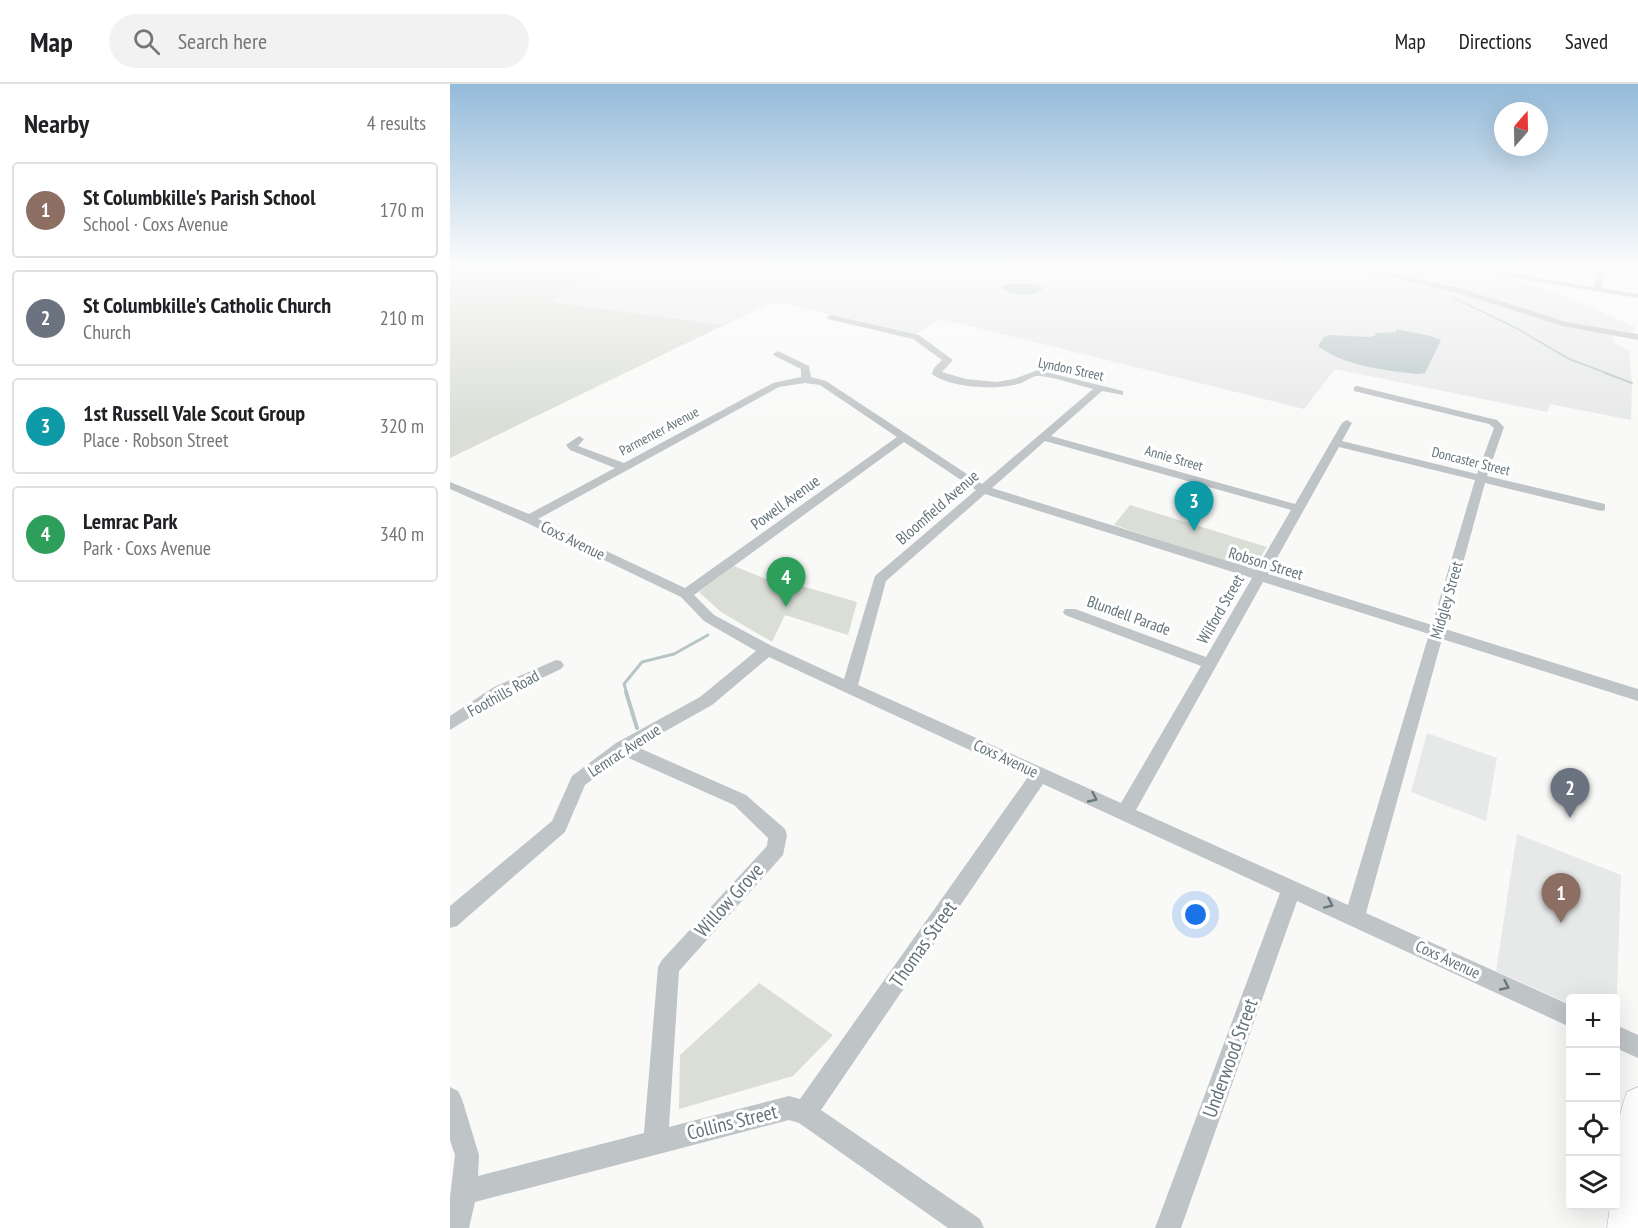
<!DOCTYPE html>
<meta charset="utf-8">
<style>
body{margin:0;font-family:"PT Sans Narrow",sans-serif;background:#f2f2f2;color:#202124}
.controls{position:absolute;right:18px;bottom:18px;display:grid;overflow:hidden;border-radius:6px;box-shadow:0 6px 24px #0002}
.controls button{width:54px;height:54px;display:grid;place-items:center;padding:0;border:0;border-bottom:2px solid #e0e0e0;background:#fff;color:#202124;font:30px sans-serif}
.compass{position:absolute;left:1044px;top:18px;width:54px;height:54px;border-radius:50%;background:#fff;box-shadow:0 6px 24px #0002;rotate:20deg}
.you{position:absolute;left:746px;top:831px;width:21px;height:21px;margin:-15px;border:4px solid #fff;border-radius:50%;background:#1a73e8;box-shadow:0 0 0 9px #1a73e833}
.badge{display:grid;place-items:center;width:39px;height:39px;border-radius:50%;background:#d14340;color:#fff;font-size:20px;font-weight:700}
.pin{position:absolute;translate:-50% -50px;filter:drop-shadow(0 2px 3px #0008)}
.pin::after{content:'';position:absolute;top:32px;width:21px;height:18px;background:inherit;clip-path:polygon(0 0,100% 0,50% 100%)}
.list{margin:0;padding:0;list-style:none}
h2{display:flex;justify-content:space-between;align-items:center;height:78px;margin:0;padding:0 24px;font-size:26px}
h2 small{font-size:20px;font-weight:400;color:#757577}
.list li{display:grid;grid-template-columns:39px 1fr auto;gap:18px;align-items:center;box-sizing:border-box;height:96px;margin:0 12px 12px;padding:0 12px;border:2px solid #e0e0e0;border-radius:6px}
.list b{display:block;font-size:22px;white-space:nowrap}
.list p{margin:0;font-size:20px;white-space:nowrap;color:#757577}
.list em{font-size:20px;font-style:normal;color:#757577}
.icon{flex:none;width:33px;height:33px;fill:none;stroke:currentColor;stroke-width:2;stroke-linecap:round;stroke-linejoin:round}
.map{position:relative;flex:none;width:1188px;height:1144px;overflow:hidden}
header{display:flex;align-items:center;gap:36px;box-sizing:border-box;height:84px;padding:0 30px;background:#fff;border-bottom:2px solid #e0e0e0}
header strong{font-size:28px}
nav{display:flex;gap:33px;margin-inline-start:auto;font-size:21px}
.search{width:420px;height:54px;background:#f2f2f2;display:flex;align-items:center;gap:15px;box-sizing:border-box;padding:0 21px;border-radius:33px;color:#757577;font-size:22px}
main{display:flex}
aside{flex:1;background:#fff}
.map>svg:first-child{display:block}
</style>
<header>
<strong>Map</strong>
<div class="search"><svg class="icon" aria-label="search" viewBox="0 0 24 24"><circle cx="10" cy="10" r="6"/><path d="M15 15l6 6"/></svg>Search here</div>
<nav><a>Map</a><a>Directions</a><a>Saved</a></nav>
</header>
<main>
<aside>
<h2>Nearby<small>4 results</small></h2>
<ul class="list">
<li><span class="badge" style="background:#8d6e63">1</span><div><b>St Columbkille's Parish School</b><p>School · Coxs Avenue</p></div><em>170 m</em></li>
<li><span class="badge" style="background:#6b7280">2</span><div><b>St Columbkille's Catholic Church</b><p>Church</p></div><em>210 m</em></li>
<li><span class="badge" style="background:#0f9aa8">3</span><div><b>1st Russell Vale Scout Group</b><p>Place · Robson Street</p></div><em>320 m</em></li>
<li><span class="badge" style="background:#2e9e5b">4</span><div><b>Lemrac Park</b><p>Park · Coxs Avenue</p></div><em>340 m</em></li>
</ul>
</aside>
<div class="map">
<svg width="1188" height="1144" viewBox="0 0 1188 1144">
<rect width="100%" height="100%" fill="#f9f9f8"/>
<path fill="#e7e9e8" d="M155,182H1015L1039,186L1117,213L1184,242V248L1163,246V258L1179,267L1182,299L1181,336L1100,320L1097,328L885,285L854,325L491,235L466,250L325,218L274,241L100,218Z
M977,649L1047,674L1036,737L961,708Z
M1067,750L1171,791L1166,936V914H1120V920L1046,887Z"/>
<path fill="#dbded7" d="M0,182H155L101,218L274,241L0,374Z
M680,421L817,463L803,484L798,485L664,441Z
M284,482L343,506L345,500L407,518L398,551L335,531L322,558L271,528L249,508Z
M309,899L383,951L343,992L229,1025L230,971Z"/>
<path fill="#b7c5c6" d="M557,200H585L594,204C583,214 561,212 550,203Z
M946,245L981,252L991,256L975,289L969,290C938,287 893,282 868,262L874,253L880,251L919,253L926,251L925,249L946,248Z"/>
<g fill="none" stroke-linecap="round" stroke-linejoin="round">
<path stroke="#b7c5c6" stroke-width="1.5" d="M1004,214L1068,245L1119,275L1159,290"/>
<path stroke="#b7c5c6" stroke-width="2" d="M1155,289L1182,299"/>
<path stroke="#b7c5c6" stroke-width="3" d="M177,610L174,600L192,578L224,570L258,551"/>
<path stroke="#b7c5c6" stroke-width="4" d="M176,608L187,644"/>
<g stroke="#b3b9bb" stroke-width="1">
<path id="major" d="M1188,1003V1144H1157L1160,1122H1166C1166,1085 1163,1042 1177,1008Z"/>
</g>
<path fill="#bfc4c6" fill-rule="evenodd" d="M896,182H909L1013,205L1116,238L1188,250V256L1112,242L1008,209Z
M1024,182H1037L1083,193L1144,203L1147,182H1155L1151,204L1188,210V214L1083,197Z
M381,231L469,251L503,276L492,288L516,295L546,298L564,295L588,286L673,307V311L652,307L601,352L845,420L892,339L897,336L902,339L892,357L1027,390L1044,344L1039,340L904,307V303L907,302L1047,336L1054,343L1037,392L1155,420V426L1151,427L1035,399L995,545L1188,605V617L992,555L916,829L1120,921V943L847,817L731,1144H705L830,809L593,700L371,1026L530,1135L534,1144H498L349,1039L339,1036L25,1118L19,1144H0V1113L5,1071L0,1056V1003L8,1007L12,1015L29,1071L28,1092L194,1049L208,883L212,876L317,762L318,754L284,721L174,672L135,701L115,748L7,842L0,844V822L102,737L122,692L166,659L250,613L306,567L254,537L231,513L75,438L0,405V398L79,430L165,384L120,366L116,361L129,352L134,355L128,362L174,379L323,299L351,293V285L325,272L323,270L328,267L359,282L361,293L376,297L532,400L643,305C626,301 606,293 589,292C581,291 575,299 568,300C546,306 500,304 482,290L484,284L492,276L463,255L378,235L377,233ZM355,299L370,301L447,353L235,504L88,435L329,303ZM595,357L841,426L806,486L542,404ZM454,358L526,406L425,492L394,595L322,562L264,531L244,511ZM889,363L1025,396L982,541L818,490ZM535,410L802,494L756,573L625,525H615L613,528L615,531L751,582L671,719L408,601L436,497ZM813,498L979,550L898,821L686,726ZM319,573L578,693L350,1015L339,1012L219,1043L229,887L333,771L337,751L335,745L296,711L187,663L262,621Z
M106,576L111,577L114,581L111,585L56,611L0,646V632L44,603Z
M1166,941L1188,951V974L1166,964Z"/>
<use href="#major" fill="#fff" fill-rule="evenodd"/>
</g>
<defs><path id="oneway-chevron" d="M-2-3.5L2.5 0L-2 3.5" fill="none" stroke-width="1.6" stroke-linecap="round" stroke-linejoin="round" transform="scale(1.5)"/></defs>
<g stroke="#68787d">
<use href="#oneway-chevron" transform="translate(643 714) rotate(25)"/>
<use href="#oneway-chevron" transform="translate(879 820) rotate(24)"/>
<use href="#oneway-chevron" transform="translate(1055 902) rotate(25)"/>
</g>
<linearGradient id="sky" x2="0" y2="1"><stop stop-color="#94bbda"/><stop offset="0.53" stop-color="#fcfcfc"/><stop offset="1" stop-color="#fcfcfc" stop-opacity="0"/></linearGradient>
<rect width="1188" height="342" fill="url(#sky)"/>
<g text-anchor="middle" stroke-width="6" stroke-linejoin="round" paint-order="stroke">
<g font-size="14" fill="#637479" stroke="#fff">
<text transform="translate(621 285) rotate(12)" y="5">Lyndon Street</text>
<text transform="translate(209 347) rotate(-28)" y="5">Parmenter Avenue</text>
<text transform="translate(724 374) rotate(16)" y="5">Annie Street</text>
<text transform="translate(1021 377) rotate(14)" y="5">Doncaster Street</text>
</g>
<g font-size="16" fill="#637479" stroke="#fff">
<text transform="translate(335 418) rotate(-36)" y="6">Powell Avenue</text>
<text transform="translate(487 423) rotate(-41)" y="6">Bloomfield Avenue</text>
<text transform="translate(123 456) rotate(26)" y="6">Coxs Avenue</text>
<text transform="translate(816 479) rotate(17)" y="6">Robson Street</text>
<text transform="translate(996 516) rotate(-74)" y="6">Midgley Street</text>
<text transform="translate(770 525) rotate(-60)" y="6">Wilford Street</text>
<text transform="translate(679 531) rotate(20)" y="6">Blundell Parade</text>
<text transform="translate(53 609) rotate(-29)" y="6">Foothills Road</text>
<text transform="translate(174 666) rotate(-33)" y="6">Lemrac Avenue</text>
<text transform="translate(556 674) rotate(25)" y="6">Coxs Avenue</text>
<text transform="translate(998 875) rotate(25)" y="6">Coxs Avenue</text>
</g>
<g font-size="20" fill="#637479" stroke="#fff">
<text transform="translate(279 816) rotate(-48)" y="7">Willow Grove</text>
<text transform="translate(473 860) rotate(-55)" y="7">Thomas Street</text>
<text transform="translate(780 974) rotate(-70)" y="7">Underwood Street</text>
<text transform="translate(282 1038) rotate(-14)" y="7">Collins Street</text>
</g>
</g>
</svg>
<div class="controls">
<button>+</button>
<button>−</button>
<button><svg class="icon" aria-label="locate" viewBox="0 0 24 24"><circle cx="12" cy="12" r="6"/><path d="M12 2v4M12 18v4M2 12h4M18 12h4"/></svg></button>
<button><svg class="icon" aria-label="layers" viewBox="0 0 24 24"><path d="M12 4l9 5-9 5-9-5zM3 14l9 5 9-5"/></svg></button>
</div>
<svg class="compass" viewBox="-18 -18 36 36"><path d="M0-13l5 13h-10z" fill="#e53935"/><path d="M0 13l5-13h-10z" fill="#757577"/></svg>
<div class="you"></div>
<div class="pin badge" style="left:1111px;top:839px;background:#8d6e63">1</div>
<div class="pin badge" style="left:1120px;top:734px;background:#6b7280">2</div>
<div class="pin badge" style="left:744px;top:447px;background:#0f9aa8">3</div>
<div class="pin badge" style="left:336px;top:523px;background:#2e9e5b">4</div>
</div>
</main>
